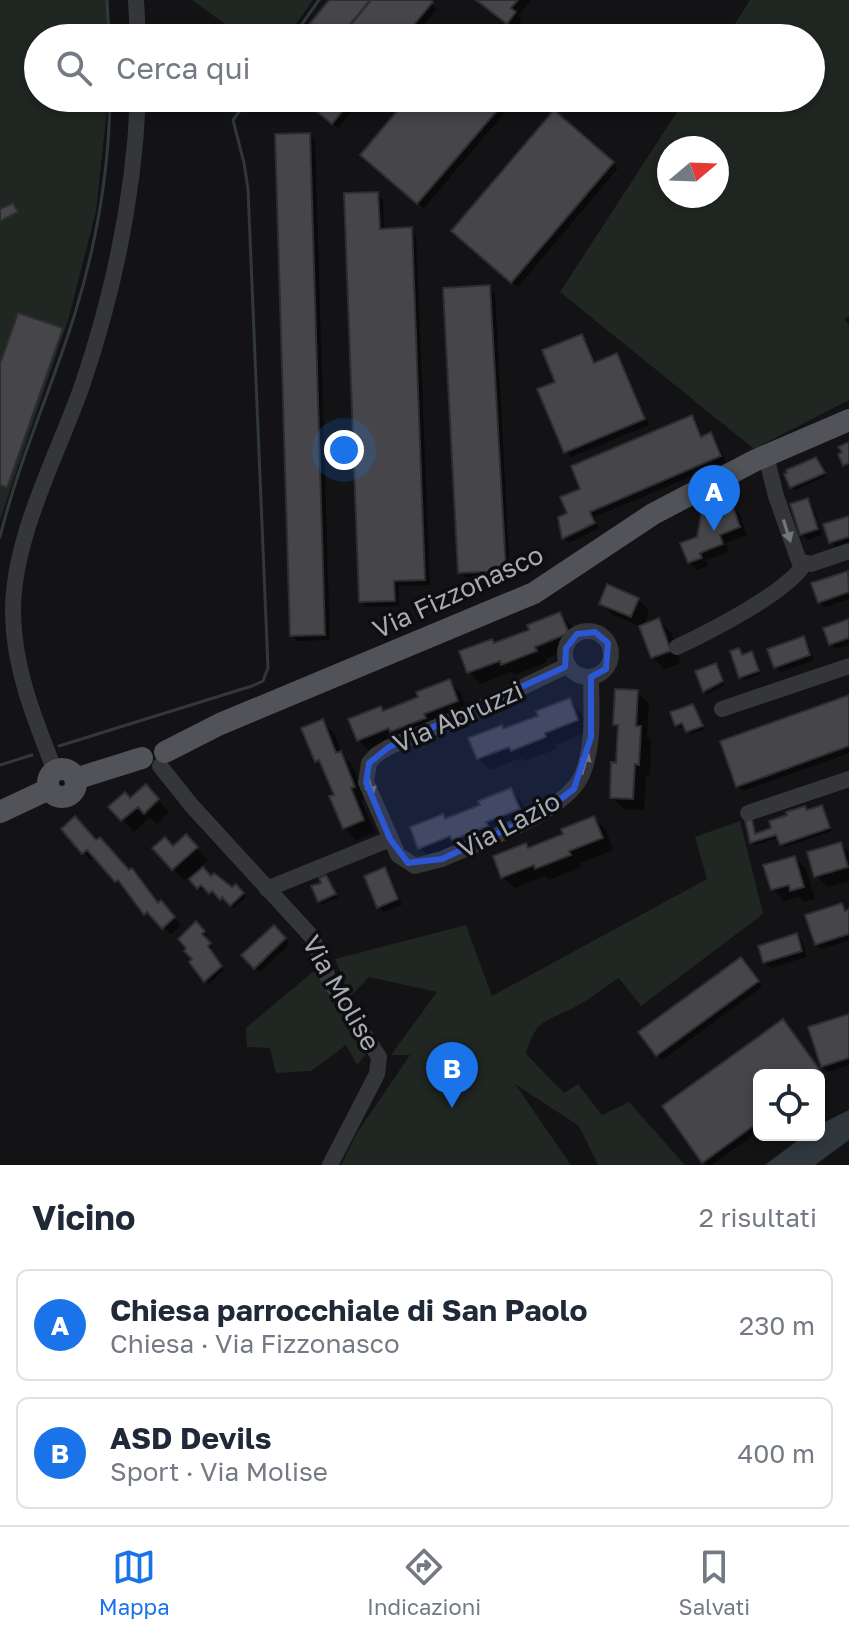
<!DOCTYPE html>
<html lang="it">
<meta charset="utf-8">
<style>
body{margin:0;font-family:"Golos Text",sans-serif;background:#f6f6f7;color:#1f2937}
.controls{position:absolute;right:24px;bottom:24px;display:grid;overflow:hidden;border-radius:12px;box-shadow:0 4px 12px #0003}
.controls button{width:72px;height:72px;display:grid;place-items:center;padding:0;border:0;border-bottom:2px solid #e0e1e3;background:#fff;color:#1f2937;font:40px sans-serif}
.compass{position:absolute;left:657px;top:136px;width:72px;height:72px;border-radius:50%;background:#fff;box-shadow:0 4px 12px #0003;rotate:71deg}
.you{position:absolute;left:344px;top:450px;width:28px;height:28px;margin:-20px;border:6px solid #fff;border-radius:50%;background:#1a73e8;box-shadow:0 0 0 12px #1a73e833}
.badge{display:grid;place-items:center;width:52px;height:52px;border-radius:50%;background:#1a73e8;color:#fff;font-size:26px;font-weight:700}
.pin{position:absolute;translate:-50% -66px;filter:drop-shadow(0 2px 4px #0008)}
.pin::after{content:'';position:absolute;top:42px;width:28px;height:24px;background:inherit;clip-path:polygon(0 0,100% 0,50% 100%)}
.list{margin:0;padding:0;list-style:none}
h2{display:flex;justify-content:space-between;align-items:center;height:104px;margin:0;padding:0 32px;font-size:34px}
h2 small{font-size:26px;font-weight:400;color:#747a83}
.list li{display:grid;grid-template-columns:52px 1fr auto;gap:24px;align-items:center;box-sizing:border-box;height:112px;margin:0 16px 16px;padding:0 16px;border:2px solid #e0e1e3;border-radius:12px}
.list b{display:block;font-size:30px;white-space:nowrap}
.list p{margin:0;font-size:26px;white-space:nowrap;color:#747a83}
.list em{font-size:26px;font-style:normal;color:#747a83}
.icon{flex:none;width:44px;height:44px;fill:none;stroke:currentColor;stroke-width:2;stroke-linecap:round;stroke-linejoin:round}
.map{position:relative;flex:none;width:849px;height:1165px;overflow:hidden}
.search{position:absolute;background:#fff;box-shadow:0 4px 12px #0003;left:24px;right:24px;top:24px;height:88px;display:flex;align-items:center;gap:20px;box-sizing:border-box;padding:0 28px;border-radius:44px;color:#747a83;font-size:30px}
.sheet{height:360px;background:#fff}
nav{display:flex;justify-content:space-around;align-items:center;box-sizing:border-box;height:112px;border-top:2px solid #e0e1e3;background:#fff;font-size:22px;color:#747a83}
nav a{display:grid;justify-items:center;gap:4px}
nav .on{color:#1a73e8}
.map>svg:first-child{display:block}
</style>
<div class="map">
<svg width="849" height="1165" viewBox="0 0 849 1165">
<rect width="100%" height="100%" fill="#131315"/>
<path fill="#202621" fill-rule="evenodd" d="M0,0H107V38H38V98H107V109L96,211L69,317L0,520Z
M192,0H313L286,38H244Z
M750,0H849V315L845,319L849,326V400L754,449L560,292L686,98H811V38H726ZM669,148H717V196H669Z
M740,821L763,914L641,1006L619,978C604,987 590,1000 575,1007C546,1022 536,1018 526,1054L564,1093L578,1084L602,1115L629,1102L685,1165H598L579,1126L515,1084L571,1165H341L357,1133L410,1055H391L437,992L369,977L350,997L335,959L466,925L492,996L707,879L695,837Z
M320,966L367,1053L357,1065L346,1045L311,1071L276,1073L270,1048L247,1047L246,1028Z"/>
<path fill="#30383e" d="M849,1110V1140L815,1165H765L805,1135H819V1125Z"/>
<path fill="#0007" d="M332,0H427L437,9L413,38H300Z
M477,0H531L518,16L522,21L515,30Z
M302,98H363L338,128Z
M410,98H517L424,208L368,160Z
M310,135L315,140L330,640L297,641L292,635Z
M613,163L618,168L518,287L459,237Z
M377,194L383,200L384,230H411L416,235L430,585L399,586V606L367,607L361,601Z
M489,287L495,293L510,576L466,578L460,572Z
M61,330L8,487L0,485V370Z
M581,336L587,341L596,364L617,356L622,361L649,425L571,457L566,452L558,383Z
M691,417L697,422L703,438L711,435L716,440L726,462L594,517L599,528L569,543L564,538L569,514L583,490Z
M815,459L822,466L826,476L795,490L792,487Z
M807,501L813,506L822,535L808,540L802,534Z
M731,506L739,513L747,535L726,543L729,552L706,560L708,566L697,570L689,562L699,538Z
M849,518V544L837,548L831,542Z
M847,574L849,599L825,607L820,602Z
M638,599L649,611L643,627L659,621L671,632L681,663L664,669L653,657L642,627L613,615L601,603Z
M560,614L572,626L579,645L546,659L547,662L515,675L511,672L481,684L469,672L495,645L531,631Z
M849,621V645L836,649L831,644Z
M803,638L808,643L814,660L781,672L776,667Z
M739,650L743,656L752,653L755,656L761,674L744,680L741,677Z
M716,666L725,685L707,694L704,691Z
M449,682L461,693L468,713L370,751L358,740L381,708L385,712L421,698Z
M637,692L649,704L647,736L651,740L650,775H646L644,810L624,809L612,797L618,765L620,729L615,724Z
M849,697V753L743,791L738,786Z
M569,700L581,712L589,731L555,745L557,749L524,761L521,758L490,770L479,758L505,731L541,717Z
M693,706L705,729L691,735L686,726L680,728L677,725Z
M322,722L334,733L344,757L352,765L365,798L361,800L375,832L356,840L344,828L336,796L326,769L317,760Z
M511,790L522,802L530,821L432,859L420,848Z
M157,799L169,812L157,824L150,817L134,832L111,807L131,801Z
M822,807L832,831L785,847L779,838L755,845L752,842L751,820L757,836Z
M594,819L606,830L613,850L580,863L581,867L549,880L545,876L515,888L503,877L526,845L529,849L565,835Z
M63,829L159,904L161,903L181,925L171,935L156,919L153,921L126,887L95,856L91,860Z
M186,837L208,860L200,867L211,878L232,890L236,886L246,897L234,908L216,893L213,895L205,887L202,890L189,877L185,880L173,869V848Z
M841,844L849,852V881L828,887L816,876Z
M795,858L806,869L815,899L804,902L799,897L784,901L773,889Z
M385,870L390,875L402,905L384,912L379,907Z
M326,877L338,898L322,904L319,901Z
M842,905L849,911V940L822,949L816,944Z
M196,924L207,935L204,938L212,948L210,950L224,970L209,984L192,962L195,959L189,948Z
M274,927L290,944L260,972L244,956Z
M797,936L802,941L807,957L770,968L765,962Z
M747,965L762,987L662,1060L657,1054Z
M849,1016V1065L828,1072L823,1066Z
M788,1027L827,1082L819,1088V1075H759V1131L712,1165H707L704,1161Z"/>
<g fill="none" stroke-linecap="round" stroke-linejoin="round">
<path stroke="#30383e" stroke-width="3" d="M107,0L109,38
M292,38L319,0
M0,537C19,459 53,386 76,310C97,241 109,170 110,98
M59,746L252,686L263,681L268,668L248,189L244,163L233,120L249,98
M0,765L32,755"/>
</g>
<path fill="#46464a" stroke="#2e2e31" stroke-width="2" d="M329,0H370L339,38H298Z
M371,0H430L433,2L403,38H340Z
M476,0H518L511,8L516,12L507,24Z
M466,30L475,38H459Z
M301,98H353L332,124Z
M408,98H508L417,204L360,155Z
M554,110L614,162L511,283L451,231Z
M310,133L325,635L290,636L275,134Z
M378,192L380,229L412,227L425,580L394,581L395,601L359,602L344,193Z
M13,203L18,212L0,221V209Z
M490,285L506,571L458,573L443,288Z
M18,313L63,328L7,488L0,485V364Z
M582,334L594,363L617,353L645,419L564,453L537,389L555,382L542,350Z
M692,415L701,437L711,432L721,456L590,512L595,523L562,539L558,517L567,513L560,497L580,489L571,466Z
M849,442V463L843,466L838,454L842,452L838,447Z
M816,457L825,473L790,488L784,474L787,473L786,470Z
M808,498L818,529L800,535L790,504Z
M732,504L740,527L720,535L723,544L700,553L702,558L688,563L680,543L697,537L701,515Z
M849,516V537L829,543L823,524Z
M848,571L849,592L818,603L811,583Z
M607,584L639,598L631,617L599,604Z
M560,612L569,633L535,647L537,651L501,665L500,661L467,673L459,651L492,639L494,643L529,630L527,625Z
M659,618L671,651L651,658L639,626Z
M849,619V638L829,645L823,628Z
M804,636L810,655L774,668L767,649Z
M739,648L742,655L752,651L759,671L739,678L730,651Z
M716,663L723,681L703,692L695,671Z
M450,679L458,701L424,714L426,718L390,732L389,728L357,741L348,719L381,706L383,711L418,697L416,692Z
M615,689L638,690L636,726H641L639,765L635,764L633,799L610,798L611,762L616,763L618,725H613Z
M849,695V746L736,787L720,741Z
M570,698L578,720L545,733L546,737L511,751L509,747L477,759L468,738L502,725L503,729L538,716L536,711Z
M693,704L703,726L686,732L682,723L675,726L670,712Z
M323,719L336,753L341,751L355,787L351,788L364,820L343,829L329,796L334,795L319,760L315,762L301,728Z
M146,784L159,799L144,814L138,807L121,821L108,807L125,792L130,798Z
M511,788L520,809L486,822L488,826L452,840L450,836L418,849L410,827L443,814L445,819L480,805L478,801Z
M822,805L830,828L780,845L776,835L750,843L745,820L752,818L755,834L771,828L769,821L787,815L786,812L805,806L807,810Z
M75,816L96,840L100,837L129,870L132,868L158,903L161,900L175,917L162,929L147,912L144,915L118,880L115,882L87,850L82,854L61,829Z
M594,816L603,838L569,851L571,855L535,869L534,865L501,878L493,856L526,843L528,848L563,834L561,829Z
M186,834L198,847L172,870L152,848L165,837L173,846Z
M841,842L848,867L814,877L807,852Z
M795,856L804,887L790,891L789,885L771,890L763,865Z
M203,867L211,876L214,873L232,887L236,884L244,893L230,906L222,897L220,900L212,891L209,894L201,885L197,889L189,879Z
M385,867L398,899L377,908L364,876Z
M326,875L336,894L318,902L311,886L321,883L319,878Z
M842,903L845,911L849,909V934L815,945L805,915Z
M196,921L205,931L202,934L211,943L208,946L222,966L204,982L189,962L192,959L184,951L186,948L178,939Z
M274,925L286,938L254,969L241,955Z
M797,933L802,951L763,963L758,946Z
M741,957L759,981L656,1056L638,1032Z
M849,1014V1058L821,1067L808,1027Z
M783,1019L824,1076L819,1079V1075H759V1122L702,1163L662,1106Z"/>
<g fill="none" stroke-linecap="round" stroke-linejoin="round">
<path stroke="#353639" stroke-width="16" d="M136,0L138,38
M766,456L776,496L799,561L811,564L849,551
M565 654a23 23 0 1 1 46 0a23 23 0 1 1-46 0Z
M677,647C709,632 788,592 804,564
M568,665L473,711L389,747L376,755L369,763L366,782L398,855L415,866L442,859C480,842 565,813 582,775C595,744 591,709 591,677
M722,709L849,666
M160,766L192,806L312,937L329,980L379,1057L377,1074L330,1165
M55,771C35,720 14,670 13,614C12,537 58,455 83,383C114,291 134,195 138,98
M748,813L849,779
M267,889L390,839"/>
<path stroke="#515358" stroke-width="22" d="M165,752L220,724L534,593L653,514L756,460L849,420
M48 783a14 14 0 1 1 28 0a14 14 0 1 1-28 0Z
M75,779L142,758
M0,812L49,789"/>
</g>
<defs><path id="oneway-solid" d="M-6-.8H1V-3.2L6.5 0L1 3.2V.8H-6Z" transform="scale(2)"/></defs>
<g fill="#74767c">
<use href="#oneway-solid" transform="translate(787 531) rotate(72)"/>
<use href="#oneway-solid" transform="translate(585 763) rotate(-74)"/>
<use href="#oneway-solid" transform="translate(370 785) rotate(76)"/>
</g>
<path fill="#2b57d4" fill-opacity="0.2" stroke="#2b57d4" stroke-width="6" stroke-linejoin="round" d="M595,632L608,643L606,669L591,677V737L574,789L542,813L442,859L408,863L390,839L366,782L369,763L389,747L565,667L566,648L577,634Z"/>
<g text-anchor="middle" stroke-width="7" stroke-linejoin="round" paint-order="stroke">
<g font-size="26" fill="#a7aab3" stroke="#0e0e10">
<text transform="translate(458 592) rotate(-25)" y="9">Via Fizzonasco</text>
<text transform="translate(458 717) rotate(-24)" y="9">Via Abruzzi</text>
<text transform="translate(509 825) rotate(-28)" y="9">Via Lazio</text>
<text transform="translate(341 993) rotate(60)" y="9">Via Molise</text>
</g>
</g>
</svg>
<div class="controls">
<button><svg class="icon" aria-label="locate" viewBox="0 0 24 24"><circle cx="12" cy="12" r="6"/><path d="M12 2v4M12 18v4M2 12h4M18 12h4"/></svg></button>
</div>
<svg class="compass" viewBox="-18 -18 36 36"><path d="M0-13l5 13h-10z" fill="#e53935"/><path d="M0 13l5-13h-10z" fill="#747a83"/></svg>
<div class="you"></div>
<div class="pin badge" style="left:714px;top:531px">A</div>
<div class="pin badge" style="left:452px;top:1108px">B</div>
<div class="search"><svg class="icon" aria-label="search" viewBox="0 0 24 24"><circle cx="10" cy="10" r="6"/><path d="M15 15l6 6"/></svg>Cerca qui</div>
</div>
<section class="sheet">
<h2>Vicino<small>2 risultati</small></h2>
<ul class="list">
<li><span class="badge">A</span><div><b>Chiesa parrocchiale di San Paolo</b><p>Chiesa · Via Fizzonasco</p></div><em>230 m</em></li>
<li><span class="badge">B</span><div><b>ASD Devils</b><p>Sport · Via Molise</p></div><em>400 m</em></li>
</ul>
</section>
<nav>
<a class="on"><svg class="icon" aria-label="map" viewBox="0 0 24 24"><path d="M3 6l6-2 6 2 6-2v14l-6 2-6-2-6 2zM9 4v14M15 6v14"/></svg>Mappa</a>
<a><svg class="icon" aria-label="directions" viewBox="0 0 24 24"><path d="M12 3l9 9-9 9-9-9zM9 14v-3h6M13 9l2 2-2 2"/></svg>Indicazioni</a>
<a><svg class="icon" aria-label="saved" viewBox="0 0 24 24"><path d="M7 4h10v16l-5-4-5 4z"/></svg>Salvati</a>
</nav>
